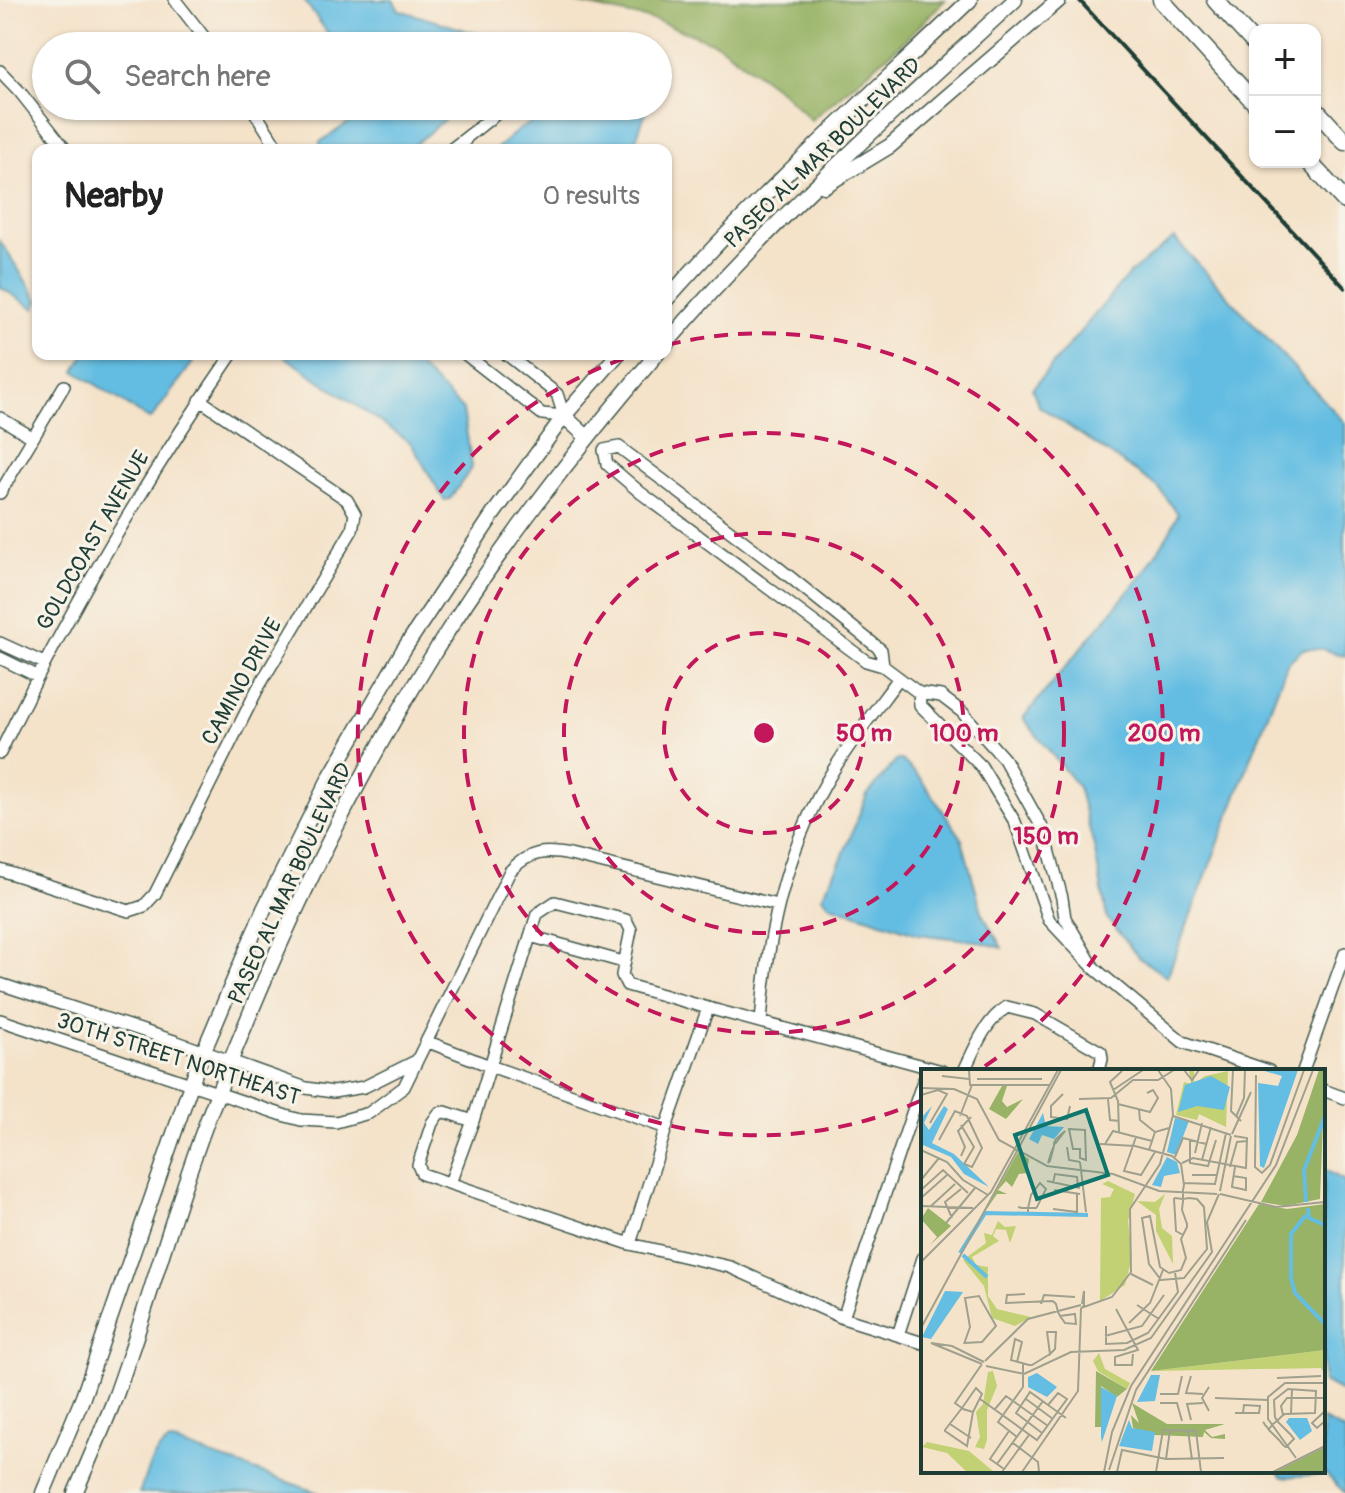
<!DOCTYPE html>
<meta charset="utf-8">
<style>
body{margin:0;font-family:Pangolin,sans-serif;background:#f6f6f6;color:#222}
.controls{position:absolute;right:24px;top:24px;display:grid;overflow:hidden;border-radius:16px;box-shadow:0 2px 6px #0004}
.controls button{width:72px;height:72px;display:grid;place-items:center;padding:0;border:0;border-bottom:2px solid #e0e0e0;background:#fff;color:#222;font:40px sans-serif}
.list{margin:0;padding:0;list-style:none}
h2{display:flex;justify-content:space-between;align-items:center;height:104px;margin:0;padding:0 32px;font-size:34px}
h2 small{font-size:26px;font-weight:400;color:#767676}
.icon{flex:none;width:44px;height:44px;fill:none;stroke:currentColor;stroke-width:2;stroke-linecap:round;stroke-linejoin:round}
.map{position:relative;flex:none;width:1345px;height:1493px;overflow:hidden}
.search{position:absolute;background:#fff;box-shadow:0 2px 6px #0004;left:32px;top:32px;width:640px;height:88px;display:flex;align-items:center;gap:20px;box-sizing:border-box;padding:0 28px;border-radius:44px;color:#767676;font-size:30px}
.panel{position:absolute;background:#fff;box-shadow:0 2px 6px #0004;left:32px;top:144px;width:640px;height:216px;border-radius:16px}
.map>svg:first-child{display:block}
</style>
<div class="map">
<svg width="1345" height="1493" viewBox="0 0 1345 1493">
<rect width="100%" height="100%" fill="#f7f3e8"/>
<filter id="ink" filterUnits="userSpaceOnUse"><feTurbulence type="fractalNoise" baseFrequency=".0125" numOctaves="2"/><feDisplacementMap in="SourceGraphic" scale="16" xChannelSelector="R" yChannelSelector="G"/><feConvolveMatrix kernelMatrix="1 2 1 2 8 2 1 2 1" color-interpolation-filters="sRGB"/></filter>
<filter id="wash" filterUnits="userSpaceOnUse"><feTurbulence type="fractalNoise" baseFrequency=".006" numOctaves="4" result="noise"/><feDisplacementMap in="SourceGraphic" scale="32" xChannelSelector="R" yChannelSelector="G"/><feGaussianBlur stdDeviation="1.8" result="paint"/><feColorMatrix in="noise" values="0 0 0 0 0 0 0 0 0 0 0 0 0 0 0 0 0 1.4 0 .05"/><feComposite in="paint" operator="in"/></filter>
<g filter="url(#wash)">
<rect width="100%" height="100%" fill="#f4e2c9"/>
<path fill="#98b366" stroke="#5c784d" stroke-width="2" d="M562,0H945L901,44L811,120L781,91L719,45L658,21Z"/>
<path fill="#64bde2" stroke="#427d8b" stroke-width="2" d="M304,0H393L399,10L495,39L501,46H337Z
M367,106H461L408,150L320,149V142L354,119Z
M557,106H648L632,150H495L517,131Z
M1174,238L1345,423V656L1323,649H1303L1288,662L1167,977L1139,958L1107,918L1094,846L1078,787L1023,718L1143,574L1169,533L1178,514L1158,487L1039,406L1032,389L1129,274Z
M0,241L38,300L35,309L0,287Z
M85,354H199L152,418L149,419L75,371Z
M281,354H406L463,410L472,467L450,499L444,500L411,443Z
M897,760H902L920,778L961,837L983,915L1002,948L977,941L918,934L831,905L822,897L841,860L867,795Z
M1323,1169L1345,1181V1394L1323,1382Z
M1323,1420L1345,1431V1493L1326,1474L1283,1477L1278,1471H1323Z
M170,1442L177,1443L319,1493H139C146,1476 152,1449 170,1442Z"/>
</g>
<g filter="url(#ink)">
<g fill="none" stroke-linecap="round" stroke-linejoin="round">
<g stroke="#3f564a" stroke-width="14">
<path id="street" d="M175,0L211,46
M0,71L20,92L66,150
M251,106L279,150
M467,137L506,106
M450,150L467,137L459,150
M465,354L542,414L564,416L557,394L506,354
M0,418L32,437
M619,447L775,565L881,650L883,666L866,661L641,493L607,464L604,450Z
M0,493L64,386
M0,643L44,663
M0,658L37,676
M883,666L919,693L941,696L962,712L1004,759L1044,831L1062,898L1065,918L1094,968L1049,920L1015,822L981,766L920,705L919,693
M0,753C67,613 144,482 232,354
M0,870L129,911L144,906L155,894L258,688L352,530L355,514L347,500L200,400
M530,936L623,962
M1094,968L1183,1042L1269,1071
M0,984L177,1042L306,1088L333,1092L364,1087L416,1061
M0,1020L286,1116L301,1120L336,1122L369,1113L404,1087L510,871C529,851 545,850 570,855L777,905
M761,1022C767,934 787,845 834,769C854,737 877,708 899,678
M426,1041L490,1066L537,914L555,902L626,920L631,930L622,975L627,985L708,1008
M964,1071C975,1048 985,1021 1007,1007L1035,1014L1101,1052L1102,1059L1099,1071
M1303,1071L1345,953
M1323,1090L1345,1098
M450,1183L473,1121
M630,1244L666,1128
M843,1318L923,1081
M898,1335L923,1258
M923,1343L843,1318L730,1267L630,1244L422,1174L418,1165L432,1123L439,1113L445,1112L473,1121L490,1066L666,1128L708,1008L942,1071"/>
</g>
<g stroke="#3f564a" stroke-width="17">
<path id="secondary" d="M824,186L890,146L1059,0
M666,300C760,193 867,98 970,0
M666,344C772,219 895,111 1015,0
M564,416L587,437
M43,1493L83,1397L197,1067L264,909L330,777L404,649L494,513L564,416L618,354
M75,1493C88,1463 101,1433 113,1403C149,1306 174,1205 212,1108C271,955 340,806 426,666C493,555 573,453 657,354"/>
</g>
<g stroke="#3f564a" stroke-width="19">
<path id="primary" d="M1161,0L1255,103
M1215,0L1255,44
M1315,109L1345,142
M1309,162L1345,201"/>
</g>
<use href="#street" stroke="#fff" stroke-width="11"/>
<use href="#secondary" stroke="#fff" stroke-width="14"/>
<use href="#primary" stroke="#fff" stroke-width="16"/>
<path stroke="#1f3d34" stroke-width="4" d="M1079,0L1345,288"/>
</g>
</g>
<g fill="none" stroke="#c2185b" stroke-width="4" stroke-dasharray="14 10">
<circle cx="764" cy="733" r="100"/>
<circle cx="764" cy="733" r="200"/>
<circle cx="764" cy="733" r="300"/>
<path d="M920 1101A400 400 0 1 1 634 355M667 345A400 400 0 0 1 979 1070"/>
</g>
<g text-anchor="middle" stroke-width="6" stroke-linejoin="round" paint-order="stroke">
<g font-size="22" fill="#1f3d34" stroke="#f7f3e8">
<text transform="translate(822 152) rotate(-44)" y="8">PASEO AL MAR BOULEVARD</text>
<text transform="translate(92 540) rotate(-60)" y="8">GOLDCOAST AVENUE</text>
<text transform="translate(241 681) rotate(-61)" y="8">CAMINO DRIVE</text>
<text transform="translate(289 883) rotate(-65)" y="8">PASEO AL MAR BOULEVARD</text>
<text transform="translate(179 1058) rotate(18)" y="8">30TH STREET NORTHEAST</text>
</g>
</g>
<g transform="translate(921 1069)">
<rect width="404" height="404" fill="#f4e2c9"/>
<path d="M268,1H273V15L284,7L307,2L305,58L278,45L276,51L255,46L263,13L270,15ZM187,112L214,125L207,152L211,188L204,216L179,232L180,129L189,128L193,120L181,115ZM244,125L238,140L241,159L251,167L252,195L235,162V146L216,132L234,133ZM77,152L84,158L95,157L89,174L85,161L75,160L72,167L78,172L51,188L55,196L67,198V227L76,240L110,248L94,257L71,249L63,217L42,191L65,174L63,164L71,166ZM404,281V306L400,299L230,302ZM178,284L184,300L209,314L206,320L177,302L172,292ZM72,302L76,317L66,341V371L63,380L54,378L59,368L55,343L62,335L67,303ZM6,373L48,382L73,403H46L26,384L1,378Z" fill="#c1d174"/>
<path d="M398,1H404L399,130L364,137L340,133L376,66ZM81,17H86L81,32L86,38L102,30L85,50L68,40ZM97,83L108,90L106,104L98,105L91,118L85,112L77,121L86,125H76L63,144ZM338,135L366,140L404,135V281L230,302ZM7,139L30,157L9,176L16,168L0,150ZM175,302L206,320L196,328L180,317V358H174ZM211,334L246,355H304L284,361L291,368L304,365V370L290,369L283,363L282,368L234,366L212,359L210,346L218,354ZM404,378V403H354Z" fill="#98b366"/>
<path d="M340,1H377L343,99L339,97L337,14L357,17L361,7ZM290,7L309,18L303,41L276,37L257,43L264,16ZM11,37L3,54L8,61L23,37L27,40L11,74L33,85L68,118L43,105L30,88L2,76L0,49ZM122,44L125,57L143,58L133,70L121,66L117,75L108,70ZM254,49L268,52L255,86L246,83ZM246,88L256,93L259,104L243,107L240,118L231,116ZM24,222L42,223L10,270L1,268ZM116,304L136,318L126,328L107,318V308ZM230,306H239L234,332L216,333ZM180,318L196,327L181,373L180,368ZM368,349H386L391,362L379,371L365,353ZM208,351L211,359L234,363L231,382L198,377Z" fill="#64bde2"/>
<path fill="none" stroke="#64bde2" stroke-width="4" d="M385,133L383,101L404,47M387,139L388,149L404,156M385,146L370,165V209L374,224L404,255M39,184L64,144L167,146M42,186L66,208"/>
<path fill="none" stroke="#9fa08d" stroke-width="2" d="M48,1L49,16H128M263,1L271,11L278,1M312,1L310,42L320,52M335,6L334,98L341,104L349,96L383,1M21,7L48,10M56,10H121M0,19L33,20L56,30L78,71L126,97L192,105L238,122L296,125M192,21L222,1M142,25L130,37V48L146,50L149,37M0,26L17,21L26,25L9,54M158,30L190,29L212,11H237L253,1M187,30L189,51L198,52M197,35L229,43L237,29L232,21L226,24M218,41L219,51L234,63M39,47L51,16M252,47L310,66M315,48L323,29L324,1M40,56L53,78L43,95M148,60L164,61L165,91L159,89V80H152ZM198,64L197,32L189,13L201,2M311,65L330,23M215,68L203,102L220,106L234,83M18,71L34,42L46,47L61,79L51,98L43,95M269,71V94L287,97L295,71M179,75L214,77L251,87L260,95L263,116L262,121V132L261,141L266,155V158L260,170L265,189L260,201L248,204L239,198L229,147L221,149L228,195L240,211L263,209L286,180L283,138L276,130L268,129L262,130L254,129L253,130L255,162L262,166M184,75L192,62L231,72M133,77V74L135,70L144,62L134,75M133,77L129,92L127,94L130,84ZM146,78L148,91L159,93M0,81L26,93L42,111L67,126M228,81L234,63L248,59M274,84L281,54M40,87L44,78L37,62L50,48M254,88L262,69L285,75M281,91L290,58M159,93L165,143M261,94L272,89L325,99L326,69L313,67M309,98L316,73L326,72M271,106H296M312,107L325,109V121L311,118V117L314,98M0,111L18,89M126,112L159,119M132,114L134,105L156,108L157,118M262,114L294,115L305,64M0,121L22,101L47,124M133,121L159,125M299,122L310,67M299,125L355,138L404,133M0,129L26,106M0,137L52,139M10,137L34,115M97,138L101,139H115L116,138L125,120L119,114L110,126L108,135L107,139V143M132,140L156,143V125M31,149L24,133L40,120M25,154L54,119M0,193L70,123L137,1M210,205L232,216M104,225L86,226L85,234L132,232M132,232L135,235L137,243L139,247L144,254L155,255L154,245L139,247M120,235L123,226L154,228M161,235L163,222V236M164,236L160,239L191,228L210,203L209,140L239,95L252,46L250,20L237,1M216,236L238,250M195,240L217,281L194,288V296H211L212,285M208,254L229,234L242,201M185,257V275L206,274L227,264L257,223L254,204M0,259L140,1M126,263H135L134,280L129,285ZM184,267L221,257L243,226M43,275L49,258L44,229L58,227L75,257L61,273L43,274M64,292L107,250L160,236M96,293L101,273L94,270L90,291L108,296H111L129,285M61,295L10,274L31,277L63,293M65,297L103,305L150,283L203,281L230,269L291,183L286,153L298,125M270,307L265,324L282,325M356,309L400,307M239,325H257L261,307M294,329L347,331M59,330L116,371L146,330L137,324L127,336M105,330L132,350M239,334H256L261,352M74,340L85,327L127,357M288,342L281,329L288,318M404,342L391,354L396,359L404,352M52,343L46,377L24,362V361L41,339L55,319L61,325L52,343L42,340L41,339L38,337L34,334L61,295M314,344H338L339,337L323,336L322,344M370,344L371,320M362,346L360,337L366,329H402M270,351L266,335L282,334M342,353L343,354L344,356L346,358L348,361L358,371L363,377L365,378L373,370L369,365L356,352L354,348L353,331L367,320L395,322L394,344L364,345L362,346L356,352L352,355L348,360M29,355L50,369M267,361L271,391M121,364L95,344L109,323L145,349M96,368L77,353L102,318V294M92,374L117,393L118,403M375,389L347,350V328L364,314H404M245,390L249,361M76,395L122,332M83,400L69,390L88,362M188,401L215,321L325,151M81,403L108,366M101,403L157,322L160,239M183,403L191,363L210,317L355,96L392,1M196,403L201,381L245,390L303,389M235,403L242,361L275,362L280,403M352,403L404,377"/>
<path fill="#0f766e" fill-opacity="0.15" stroke="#0f766e" stroke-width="4" d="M165,41L187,106L116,130L94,66Z"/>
<rect width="404" height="404" fill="none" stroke="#1f3d34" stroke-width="4"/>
</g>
<circle cx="764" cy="733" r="12" fill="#c2185b" stroke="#f7f3e8" stroke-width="4"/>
<g font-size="24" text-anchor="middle" font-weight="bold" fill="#c2185b" stroke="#f7f3e8" stroke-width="6" stroke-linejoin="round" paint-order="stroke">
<text x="864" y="741">50 m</text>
<text x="964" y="741">100 m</text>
<text x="1164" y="741">200 m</text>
<text x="1046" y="844">150 m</text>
</g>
</svg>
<div class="controls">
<button>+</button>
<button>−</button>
</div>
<div class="search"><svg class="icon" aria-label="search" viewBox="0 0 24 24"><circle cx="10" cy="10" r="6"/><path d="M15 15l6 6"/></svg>Search here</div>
<section class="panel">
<h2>Nearby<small>0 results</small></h2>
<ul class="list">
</ul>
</section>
</div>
